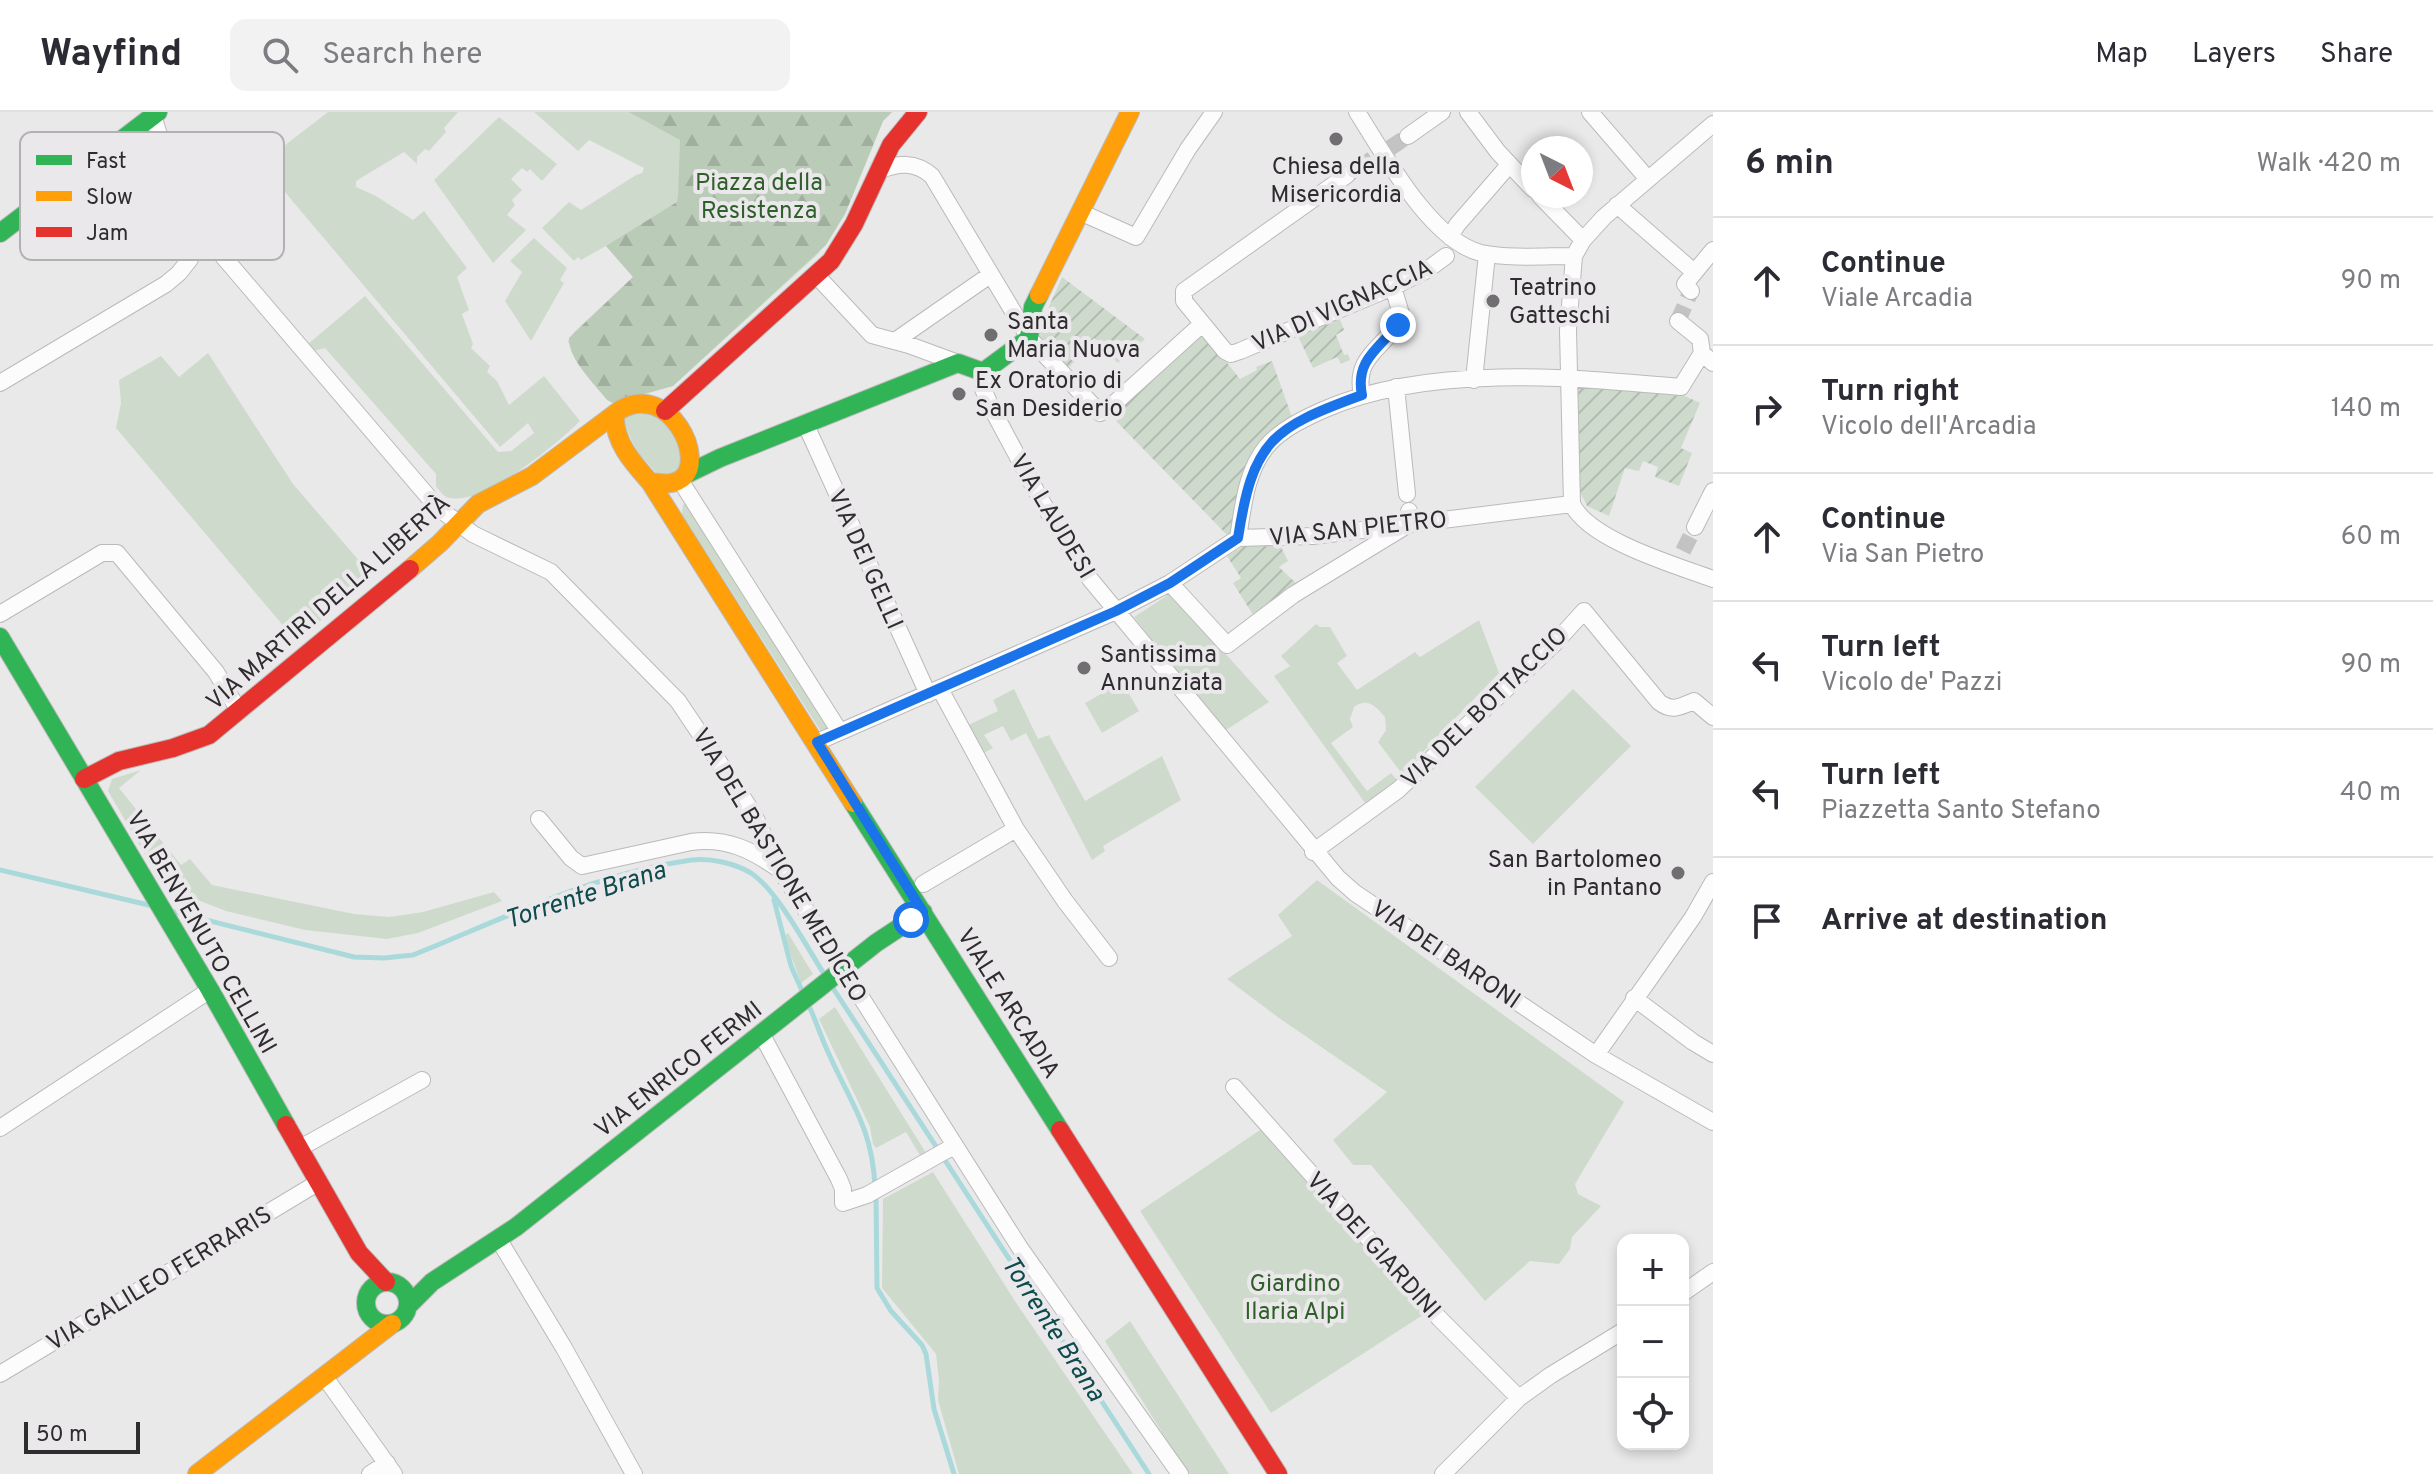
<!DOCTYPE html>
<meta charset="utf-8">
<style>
body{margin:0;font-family:Overpass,sans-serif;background:#f2f2f3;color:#2b2b33}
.controls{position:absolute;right:24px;bottom:24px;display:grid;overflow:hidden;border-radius:16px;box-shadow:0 4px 12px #0003}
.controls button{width:72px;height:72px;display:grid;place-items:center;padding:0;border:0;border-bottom:2px solid #e1e1e2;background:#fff;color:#2b2b33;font:40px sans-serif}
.compass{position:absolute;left:1521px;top:24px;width:72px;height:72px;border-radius:50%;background:#fff;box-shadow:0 4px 12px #0003;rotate:138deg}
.scale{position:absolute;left:24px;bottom:20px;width:116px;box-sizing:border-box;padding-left:8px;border:4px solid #2e2c2e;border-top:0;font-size:22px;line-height:28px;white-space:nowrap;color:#2e2c2e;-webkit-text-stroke:6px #ebe8eb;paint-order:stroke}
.stop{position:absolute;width:24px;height:24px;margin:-18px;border:6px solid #1a73e8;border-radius:50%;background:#fff}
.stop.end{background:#1a73e8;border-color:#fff;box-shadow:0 2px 8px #0008}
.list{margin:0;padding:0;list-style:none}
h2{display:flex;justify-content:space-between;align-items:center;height:104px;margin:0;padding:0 32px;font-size:34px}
h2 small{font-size:26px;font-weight:400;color:#7c7c81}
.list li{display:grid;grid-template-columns:52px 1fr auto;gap:24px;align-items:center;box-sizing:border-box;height:128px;padding:0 32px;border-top:2px solid #e1e1e2}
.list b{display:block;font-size:30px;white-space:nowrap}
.list p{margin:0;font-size:26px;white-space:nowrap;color:#7c7c81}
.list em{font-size:26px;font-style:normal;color:#7c7c81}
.icon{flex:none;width:44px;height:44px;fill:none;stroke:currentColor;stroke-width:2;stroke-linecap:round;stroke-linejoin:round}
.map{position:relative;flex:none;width:1713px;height:1362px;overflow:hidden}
header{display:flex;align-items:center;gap:48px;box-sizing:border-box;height:112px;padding:0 40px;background:#fff;border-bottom:2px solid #e1e1e2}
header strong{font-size:38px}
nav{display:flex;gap:44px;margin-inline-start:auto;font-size:28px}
.search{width:560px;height:72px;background:#f2f2f3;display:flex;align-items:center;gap:20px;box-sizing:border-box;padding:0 28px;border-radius:16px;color:#7c7c81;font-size:30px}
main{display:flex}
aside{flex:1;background:#fff}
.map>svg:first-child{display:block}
</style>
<header>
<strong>Wayfind</strong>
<div class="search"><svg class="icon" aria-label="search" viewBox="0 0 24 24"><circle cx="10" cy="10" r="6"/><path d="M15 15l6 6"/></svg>Search here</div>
<nav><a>Map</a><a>Layers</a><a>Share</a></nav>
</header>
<main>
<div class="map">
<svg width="1713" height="1362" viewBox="0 0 1713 1362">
<defs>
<pattern id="forest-firs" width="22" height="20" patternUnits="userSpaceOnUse" patternTransform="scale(2)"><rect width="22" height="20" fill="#baccb7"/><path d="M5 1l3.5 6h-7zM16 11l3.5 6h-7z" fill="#a0af9e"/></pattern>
<pattern id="garden-furrows" width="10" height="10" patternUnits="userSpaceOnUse" patternTransform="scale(2)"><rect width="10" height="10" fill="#cedbcc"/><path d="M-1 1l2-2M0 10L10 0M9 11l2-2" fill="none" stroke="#b1bcb0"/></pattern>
</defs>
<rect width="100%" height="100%" fill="#eae9ea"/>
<path fill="#cedbcc" d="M328,0H458L444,16L446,20L429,39L425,37L417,45V52L404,40L356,69V75L376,84L413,108L424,99L467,156L457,165L469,198L462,202L473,232L471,236L490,254L487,260L497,269L509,293L544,264L580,309C557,332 484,393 450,386C443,385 440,379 436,374V362L325,236L314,239L308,232L365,184L498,340L511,339L534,321L528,311L500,335L268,60L271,44Z
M534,0H892L883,9L845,102L818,142L673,274L610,290L575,245L568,229L574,220L633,165L606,134L581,148L578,145L574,149L542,116L569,90L581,98L636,63L642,61L644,56L589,28L578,39Z
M499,5L557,52L542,69L530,57L527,60L522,56L511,67L522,78L512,88L515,93L507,103L526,118L493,151L434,68Z
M534,126L567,156L560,168L564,171L531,229L505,189L522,160L510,149Z
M208,241L293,372L362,452L359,455L367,467L297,530L116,316L121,291L119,268L161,244L179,265Z
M624,300H657L681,333L680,355L663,368L637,340L621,305Z
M686,390L833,619L823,620L820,618L682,402L683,393Z
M1171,481L1269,590L1223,620L1134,505Z
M1479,508L1499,561L1402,662L1378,630L1386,618L1385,605C1376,595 1368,585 1354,595L1350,607L1353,615L1331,631L1367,679L1391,661L1397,668L1368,695L1274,564L1290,554L1281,544L1316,512L1320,515H1330L1347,544L1337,551L1357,578L1415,540L1420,545Z
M1122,570L1139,599L1102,621L1085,591Z
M1014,577L1038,627L1049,623L1085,689L1162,644L1181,688L1103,734L1105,739L1092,748L1026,621L1011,629L1003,614L984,623L993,636L980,643L964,615L998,599L993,588Z
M1573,577L1631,634L1533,732L1475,675Z
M141,658L119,676L181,753L190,747L212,773L354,802L389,805L423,800L494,780L502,789L418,821L387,827L305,818L226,799L164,775L108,679L112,667Z
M1317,768L1624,990L1575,1072L1578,1082L1601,1094L1572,1125L1570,1137L1559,1152L1530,1149L1485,1189L1371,1053H1353L1333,1028L1387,980L1279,906L1227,867L1292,824L1278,803Z
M788,821L813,862L801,871L784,824Z
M835,895L926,1041L921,1045L906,1020L876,1036L873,1032L870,1015L819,907Z
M1260,1018L1426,1201L1271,1301L1140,1099Z
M933,1060L1015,1189L1133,1362H959L938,1288L939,1269L936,1242L882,1176L883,1087Z
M1130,1209L1229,1362H1188L1105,1229Z"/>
<path fill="url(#forest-firs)" d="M629,0H892L883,9L845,102L826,133L673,274L613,291L607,288C595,272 568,247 569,226L633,165L606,134L677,90L678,84L680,28Z"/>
<path fill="url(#garden-furrows)" d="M1062,165L1145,227L1118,251L1094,226L1066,259L1040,227L1041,213Z
M1338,202L1344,218L1336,223L1344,243L1348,242L1350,248L1341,252L1337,245L1313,256L1296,220Z
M1202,219L1240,267L1257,258L1256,255L1272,249L1292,305C1243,331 1245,371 1232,420L1227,423L1117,310V300L1139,275Z
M1577,274L1685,284L1700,291L1681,336L1692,341L1679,374L1655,365L1658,355L1643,349L1639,359L1625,356L1609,404L1587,394L1579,378Z
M1278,429L1288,449L1279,455L1300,475L1255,506L1233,471L1241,466L1227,444L1245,433Z"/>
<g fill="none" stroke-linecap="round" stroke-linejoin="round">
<path stroke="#aad9db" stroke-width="5" d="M0,758L153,794
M774,788L791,854L803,881
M170,799L354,845L384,846L413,843C503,807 595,761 692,748C711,746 734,751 751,761C778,779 807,836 826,865
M831,873L1149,1362
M809,894C816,909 821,925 828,940C850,990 872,1015 875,1074
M876,1084L877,1176L891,1199L922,1233L926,1242L934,1297L954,1362"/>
<path stroke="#c4c3c4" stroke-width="16" stroke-dasharray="16 8" stroke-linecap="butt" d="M1390,36L1408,24
M1347,63L1372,47
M1678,209L1691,179
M1683,439L1695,415"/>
<g stroke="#bbbabb" stroke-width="18">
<path id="street" d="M1357,0C1384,42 1431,129 1481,141C1511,147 1544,144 1574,144
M1468,0L1498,40L1533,77
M1590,0L1647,66
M1713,12L1604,105L1583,128L1574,144L1568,218L1572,392C1589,428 1675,453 1713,467
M1408,24L1442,0
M878,59C898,51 915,49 932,64L1029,226L1100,301L1107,298L1202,212
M1347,63L1184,179V189L1225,239L1231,242L1240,239L1393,175L1427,158L1446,144
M1540,84L1583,128
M1617,93L1694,160
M1080,100L1136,125L1188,37L1214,0
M193,123L221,142L437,395L473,422L551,460L678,589L753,701L781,759L1020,1136L1180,1362
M1450,125L1457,113L1509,53
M817,164L872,223L909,233L958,251
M1691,179L1685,172L1713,138
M1678,209L1700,227L1702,241L1713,251
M895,229L990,163
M983,260V277L991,295L1042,390L1090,467L1338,766L1355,781L1596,943L1713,1010
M1474,268L1487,142
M0,271L166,172L179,161L190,147L193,123L182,100L153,3
M1396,275L1407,382
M1362,283C1353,243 1386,236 1402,205L1393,175
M805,311L928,582
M680,368L840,620
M1695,415L1713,379
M1238,426C1243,395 1246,359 1267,334C1282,317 1303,307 1323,298C1427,252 1571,265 1681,275L1702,241
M1170,471L1227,533L1293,483L1409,412V399
M0,502L102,441H117L216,560L239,599
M817,630L1116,499L1170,471L1238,426L1313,424L1572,392
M539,707L571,746L582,754L691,730C726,725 752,738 780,758
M1016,717L1065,789L1109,846
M1313,740L1398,678L1554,532L1584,499L1659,590C1672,600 1680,595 1694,589L1713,605
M923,772L1016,717L940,577
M1634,886L1693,930L1713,942
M761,921L839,1067L843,1077V1091L867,1083L954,1034
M1596,943L1693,805L1713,770
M1234,975L1439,1206L1519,1286
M0,1016L210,878
M300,1036L422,968
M499,1128L564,1236L634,1362
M1683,1181L1713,1160
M0,1262L319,1070
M324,1264L394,1362
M370,1362L387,1351
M1443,1362L1519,1286L1551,1263L1623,1219"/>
</g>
<g stroke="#bbbabb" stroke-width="20">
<path id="fast" d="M0,121L158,0
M687,362L720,346L958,251L983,260L1029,226L1033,195L1039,183
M0,525L210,878L286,1013
M853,691L1060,1018
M366 1191a21 21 0 1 1 42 0a21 21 0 1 1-42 0Z
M408,1194L432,1170L516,1115L876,831L923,800"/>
</g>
<g stroke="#bbbabb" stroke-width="20">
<path id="slow" d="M1039,183L1130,0
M650,370L853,691
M410,457L440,431L478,392L532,364L620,298C669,269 708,348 681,367C671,374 661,371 650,370C633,351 613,329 615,302
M197,1362L392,1212"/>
</g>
<g stroke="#bbbabb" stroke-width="20">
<path id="jam" d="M665,299L831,149L854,112L891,33L918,0
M84,667L119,649L173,636L209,623L410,457
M286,1013L359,1141L386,1170
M1060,1018L1278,1362"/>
</g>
<use href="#street" stroke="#fcfcfc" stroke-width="16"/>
<use href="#fast" stroke="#30b455" stroke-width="18"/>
<use href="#slow" stroke="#ff9f0a" stroke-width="18"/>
<use href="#jam" stroke="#e5322d" stroke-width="18"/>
</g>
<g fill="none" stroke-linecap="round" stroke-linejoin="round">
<path stroke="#1a73e8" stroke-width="10" d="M911,808L923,800L817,630L1116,499L1170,471L1238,426C1253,329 1271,316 1362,283C1355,249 1378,237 1398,213"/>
</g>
<g fill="#706e70" stroke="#ebe8eb" stroke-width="3">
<circle cx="1336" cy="27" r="8"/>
<circle cx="1493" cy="189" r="8"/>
<circle cx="991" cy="223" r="8"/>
<circle cx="959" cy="282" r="8"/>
<circle cx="1084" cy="556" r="8"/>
<circle cx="1678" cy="761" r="8"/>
</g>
<g text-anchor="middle" stroke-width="8" stroke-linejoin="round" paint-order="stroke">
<g font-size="24" fill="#2e2c2e" stroke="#ebe8eb" text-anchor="start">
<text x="1336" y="62" text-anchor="middle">Chiesa della<tspan x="1336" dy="28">Misericordia</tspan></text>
<text x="1509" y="183">Teatrino<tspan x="1509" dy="28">Gatteschi</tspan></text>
<text x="1007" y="217">Santa<tspan x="1007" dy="28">Maria Nuova</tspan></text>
<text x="975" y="276">Ex Oratorio di<tspan x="975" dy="28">San Desiderio</tspan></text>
<text x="1100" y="550">Santissima<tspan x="1100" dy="28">Annunziata</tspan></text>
<text x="1662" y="755" text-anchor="end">San Bartolomeo<tspan x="1662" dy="28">in Pantano</tspan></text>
</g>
<g font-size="24" fill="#30602a" stroke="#ebe8eb">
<text x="759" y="78">Piazza della<tspan x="759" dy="28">Resistenza</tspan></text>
<text x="1295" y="1179">Giardino<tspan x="1295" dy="28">Ilaria Alpi</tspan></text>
</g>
<g font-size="24" fill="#2e2c2e" stroke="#ebe8eb">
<text transform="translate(1342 193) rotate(-24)" y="8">VIA DI VIGNACCIA</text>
<text transform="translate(1053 404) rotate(59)" y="8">VIA LAUDESI</text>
<text transform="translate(1358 416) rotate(-6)" y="8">VIA SAN PIETRO</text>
<text transform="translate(866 447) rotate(66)" y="8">VIA DEI GELLI</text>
<text transform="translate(328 490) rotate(-41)" y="8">VIA MARTIRI DELLA LIBERTÀ</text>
<text transform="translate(1484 595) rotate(-44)" y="8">VIA DEL BOTTACCIO</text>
<text transform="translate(780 753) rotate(59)" y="8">VIA DEL BASTIONE MEDICEO</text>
<text transform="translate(202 820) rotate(60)" y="8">VIA BENVENUTO CELLINI</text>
<text transform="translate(1446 842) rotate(34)" y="8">VIA DEI BARONI</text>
<text transform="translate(1009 891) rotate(58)" y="8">VIALE ARCADIA</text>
<text transform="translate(678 957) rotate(-38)" y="8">VIA ENRICO FERMI</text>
<text transform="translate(1374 1133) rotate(48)" y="8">VIA DEI GIARDINI</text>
<text transform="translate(159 1166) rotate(-31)" y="8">VIA GALILEO FERRARIS</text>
</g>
<g font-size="26" font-style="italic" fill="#0d4b4d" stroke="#ebe8eb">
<text transform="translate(585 782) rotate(-18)" y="9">Torrente Brana</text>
<text transform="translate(1054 1216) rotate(57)" y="9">Torrente Brana</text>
</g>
</g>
<rect x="20" y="20" width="264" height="128" rx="12" fill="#ebe8eb" stroke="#b2b0b2" stroke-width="2"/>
<rect x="36" y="43" width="36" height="10" fill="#30b455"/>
<rect x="36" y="79" width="36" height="10" fill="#ff9f0a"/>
<rect x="36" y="115" width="36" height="10" fill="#e5322d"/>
<g font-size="22" fill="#2e2c2e">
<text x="86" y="56">Fast</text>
<text x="86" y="92">Slow</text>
<text x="86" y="128">Jam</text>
</g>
</svg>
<div class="controls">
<button>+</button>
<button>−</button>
<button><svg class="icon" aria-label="locate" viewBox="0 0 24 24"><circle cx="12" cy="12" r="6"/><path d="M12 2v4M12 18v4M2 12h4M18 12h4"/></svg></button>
</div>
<svg class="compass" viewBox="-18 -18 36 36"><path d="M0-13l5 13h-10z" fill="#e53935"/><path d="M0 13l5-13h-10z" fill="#7c7c81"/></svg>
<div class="scale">50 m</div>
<div class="stop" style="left:911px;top:808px"></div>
<div class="stop end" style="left:1398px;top:213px"></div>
</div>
<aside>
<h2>6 min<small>Walk · 420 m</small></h2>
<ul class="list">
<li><svg class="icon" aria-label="ahead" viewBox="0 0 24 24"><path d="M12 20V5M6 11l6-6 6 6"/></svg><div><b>Continue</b><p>Viale Arcadia</p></div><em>90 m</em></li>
<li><svg class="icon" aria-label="right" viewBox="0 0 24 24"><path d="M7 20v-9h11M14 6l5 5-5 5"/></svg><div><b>Turn right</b><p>Vicolo dell'Arcadia</p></div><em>140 m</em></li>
<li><svg class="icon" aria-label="ahead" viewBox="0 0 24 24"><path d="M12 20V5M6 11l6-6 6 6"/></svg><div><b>Continue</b><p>Via San Pietro</p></div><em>60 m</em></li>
<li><svg class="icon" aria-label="left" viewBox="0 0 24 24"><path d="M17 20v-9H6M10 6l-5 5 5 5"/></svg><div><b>Turn left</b><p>Vicolo de' Pazzi</p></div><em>90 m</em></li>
<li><svg class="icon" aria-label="left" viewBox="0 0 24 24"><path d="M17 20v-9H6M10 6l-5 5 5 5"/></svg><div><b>Turn left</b><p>Piazzetta Santo Stefano</p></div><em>40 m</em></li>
<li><svg class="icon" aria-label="arrive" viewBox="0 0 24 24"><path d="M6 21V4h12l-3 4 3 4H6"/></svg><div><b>Arrive at destination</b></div></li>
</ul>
</aside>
</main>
